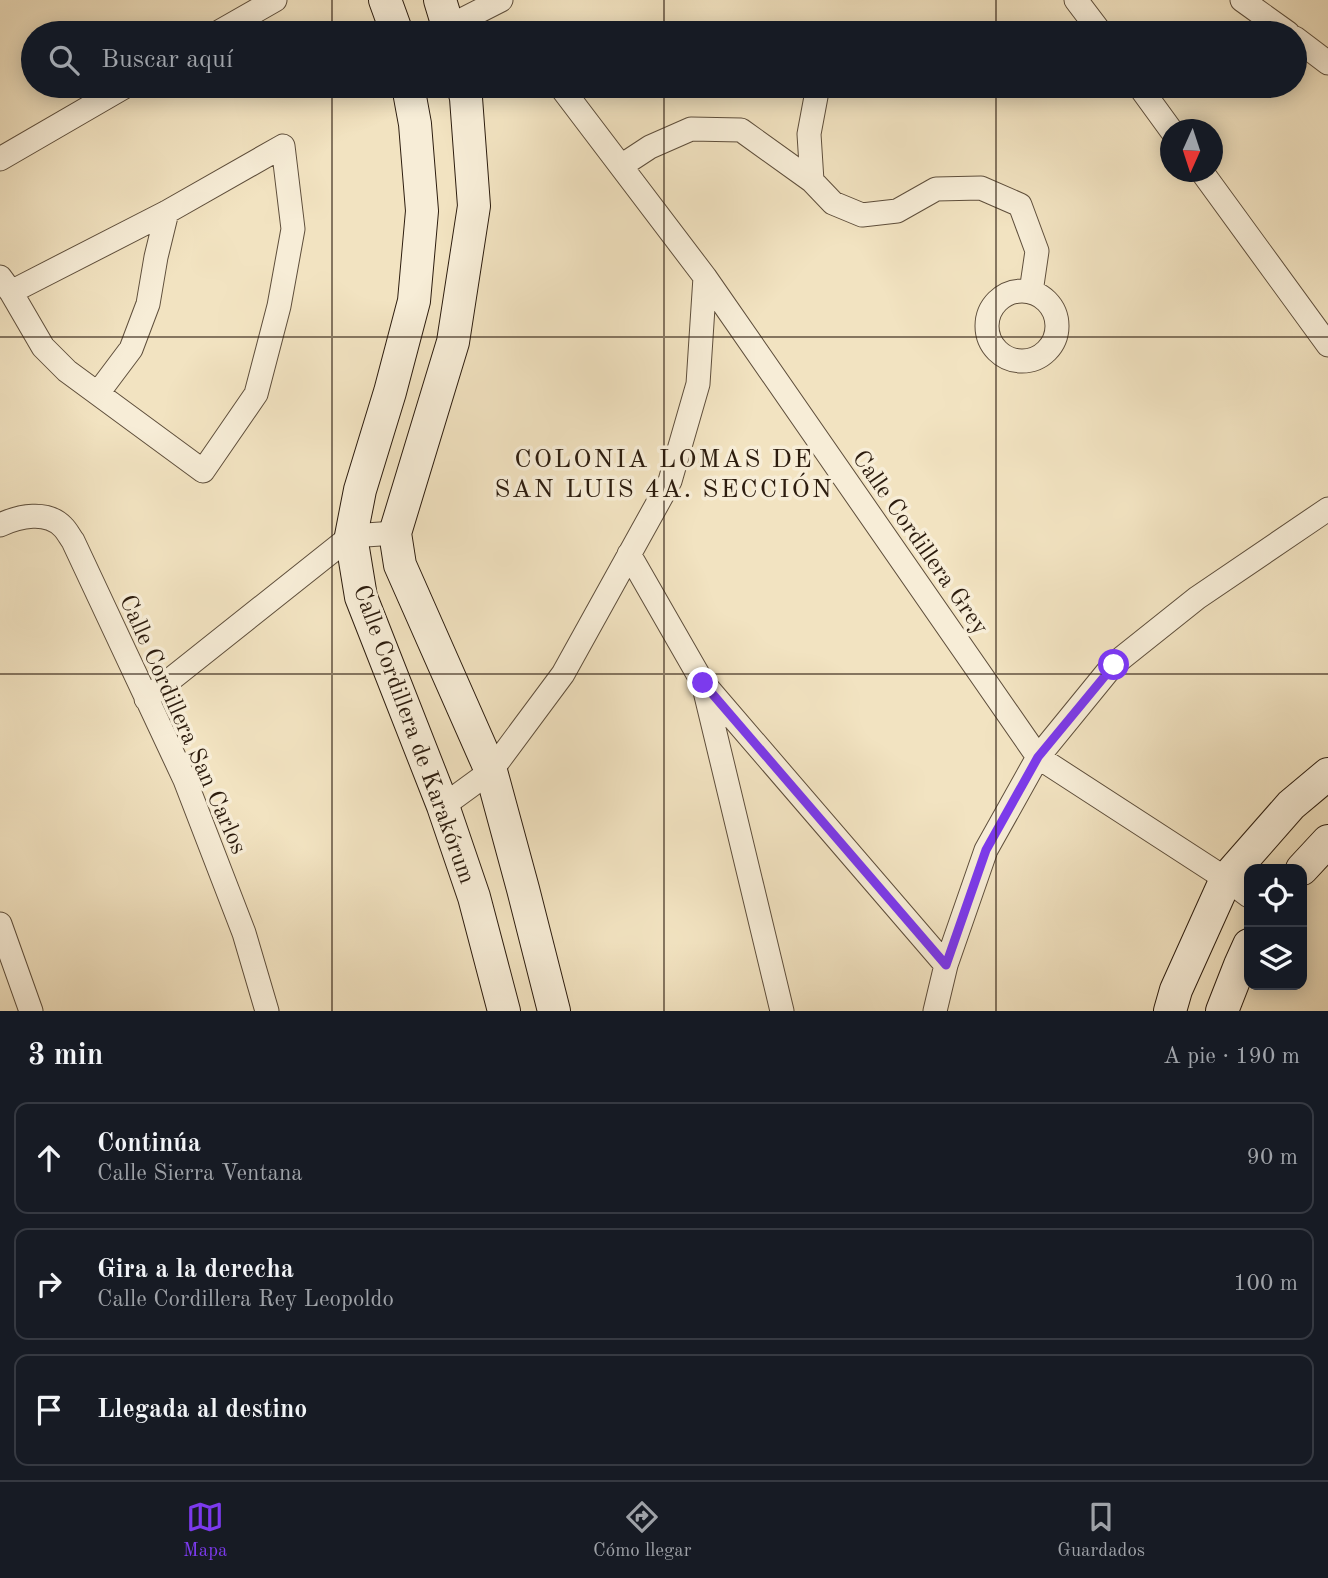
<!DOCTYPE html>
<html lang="es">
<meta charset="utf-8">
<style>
body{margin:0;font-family:"Old Standard TT",serif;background:#242831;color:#f1f3f6}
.controls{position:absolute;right:21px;bottom:21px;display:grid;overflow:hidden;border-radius:14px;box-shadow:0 4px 18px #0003}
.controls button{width:63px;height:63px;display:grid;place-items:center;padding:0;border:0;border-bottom:2px solid #363941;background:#171b24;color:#f1f3f6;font:35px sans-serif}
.compass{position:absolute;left:1160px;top:119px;width:63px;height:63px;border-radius:50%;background:#171b24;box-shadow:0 4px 18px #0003;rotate:183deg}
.stop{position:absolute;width:21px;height:21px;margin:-16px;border:5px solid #7c3aed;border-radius:50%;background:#fff}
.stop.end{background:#7c3aed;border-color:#fff;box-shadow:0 2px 7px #0008}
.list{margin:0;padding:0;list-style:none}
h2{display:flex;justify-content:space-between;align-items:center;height:91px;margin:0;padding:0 28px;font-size:30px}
h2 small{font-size:23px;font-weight:400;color:#9ea1a6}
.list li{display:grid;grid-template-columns:46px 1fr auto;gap:21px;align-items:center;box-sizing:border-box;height:112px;margin:0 14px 14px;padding:0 14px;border:2px solid #363941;border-radius:14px}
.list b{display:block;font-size:26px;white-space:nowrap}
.list p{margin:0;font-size:23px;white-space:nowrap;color:#9ea1a6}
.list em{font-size:23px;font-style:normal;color:#9ea1a6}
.icon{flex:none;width:38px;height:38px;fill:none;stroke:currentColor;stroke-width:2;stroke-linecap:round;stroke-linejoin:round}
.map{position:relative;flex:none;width:1328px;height:1011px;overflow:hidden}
.search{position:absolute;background:#171b24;box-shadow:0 4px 18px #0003;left:21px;right:21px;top:21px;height:77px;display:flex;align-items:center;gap:18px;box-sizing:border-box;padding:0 24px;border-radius:38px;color:#9ea1a6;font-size:26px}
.sheet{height:469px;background:#171b24}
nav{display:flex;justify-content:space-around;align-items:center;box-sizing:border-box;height:98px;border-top:2px solid #363941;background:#171b24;font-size:19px;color:#9ea1a6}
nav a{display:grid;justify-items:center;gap:4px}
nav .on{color:#7c3aed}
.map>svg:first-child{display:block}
</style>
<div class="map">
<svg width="1328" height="1011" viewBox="0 0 1328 1011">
<rect width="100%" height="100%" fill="#f2e3c1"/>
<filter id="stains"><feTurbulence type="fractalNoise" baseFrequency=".00286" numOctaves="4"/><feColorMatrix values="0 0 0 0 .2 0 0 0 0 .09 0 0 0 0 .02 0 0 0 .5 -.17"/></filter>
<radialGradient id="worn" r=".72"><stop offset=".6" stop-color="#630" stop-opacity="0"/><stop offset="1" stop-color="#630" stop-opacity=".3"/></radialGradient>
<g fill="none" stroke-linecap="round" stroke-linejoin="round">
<g stroke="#5e4e3b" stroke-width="25">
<path id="street" d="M1076,0L1101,33
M1242,0L1288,33
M448,27L501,0
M217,33L275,0
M1295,38L1328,63
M560,86L705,277L1038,757L1226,879L1249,896
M1139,86L1171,130
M0,159L126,86
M621,166L650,147L691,129L741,130L812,181L833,203L862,215L897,211L936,189L981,188L1020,205L1037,251L1031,292
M1202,172L1328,345
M812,181L809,134L818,86
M0,277L11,292L43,347L67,371L203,471L256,394L279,306L293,229L283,146L167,212L11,292
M987 326a35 35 0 1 1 70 0a35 35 0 1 1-70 0Z
M98,393L131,349L148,304L156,257L167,212
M0,525C19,516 47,510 63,527C67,531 70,537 73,541L185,780L244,933L267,1011
M629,554L703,683L782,1011
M705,685L946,965
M146,699L351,536L395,533
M443,806L491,771L563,674L670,481L698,384L705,277
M0,924L31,1011
M935,1011L946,965L986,850L1038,757L1113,665L1197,598L1328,509"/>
</g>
<g stroke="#2c1c0e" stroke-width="34">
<path id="secondary" d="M385,0L397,33
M440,0L450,33
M408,86L415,124L422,211L414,301L390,392L360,490L351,536L361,597L443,806L474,897L504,1011
M463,86L466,98L474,206L453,342L395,533L400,565L491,771L523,889L554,1011
M1302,869L1328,841
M1170,1011L1176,990L1226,879L1291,805L1328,774
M1222,1011L1240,965L1249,945"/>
</g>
<use href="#street" stroke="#f7edd7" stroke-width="23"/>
<use href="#secondary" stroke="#f7edd7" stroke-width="32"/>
</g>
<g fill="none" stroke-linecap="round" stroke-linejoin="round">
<path stroke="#7c3aed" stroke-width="9" d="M703,683L946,965L986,850L1038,757L1114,665"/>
</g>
<path fill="none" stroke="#2c1c0e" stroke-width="2" stroke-opacity="0.55" d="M332,0V33M664,0V33M996,0V33M332,86V1011M664,86V1011M996,86V1011M0,337H1328M0,674H1328"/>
<g text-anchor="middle" stroke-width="7" stroke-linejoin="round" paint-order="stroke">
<g font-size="24" fill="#2c1c0e" stroke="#f7edd7">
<text transform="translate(921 542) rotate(55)" y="8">Calle Cordillera Grey</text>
<text transform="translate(184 724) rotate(66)" y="8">Calle Cordillera San Carlos</text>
<text transform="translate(415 734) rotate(70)" y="8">Calle Cordillera de Karakórum</text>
</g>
<g font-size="26" letter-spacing="2" fill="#2c1c0e" stroke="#f7edd7">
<text x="664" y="467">COLONIA LOMAS DE<tspan x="664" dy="30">SAN LUIS 4A. SECCIÓN</tspan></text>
</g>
</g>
<rect width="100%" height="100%" filter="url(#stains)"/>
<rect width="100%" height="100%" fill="url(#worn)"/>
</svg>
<div class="controls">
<button><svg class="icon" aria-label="locate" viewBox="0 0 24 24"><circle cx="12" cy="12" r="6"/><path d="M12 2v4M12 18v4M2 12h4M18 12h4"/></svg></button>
<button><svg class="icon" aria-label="layers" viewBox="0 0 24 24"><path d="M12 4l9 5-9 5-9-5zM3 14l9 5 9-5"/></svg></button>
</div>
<svg class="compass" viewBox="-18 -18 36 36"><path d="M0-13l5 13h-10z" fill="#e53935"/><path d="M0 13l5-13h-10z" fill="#9ea1a6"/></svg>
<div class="stop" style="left:1114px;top:665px"></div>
<div class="stop end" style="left:703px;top:683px"></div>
<div class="search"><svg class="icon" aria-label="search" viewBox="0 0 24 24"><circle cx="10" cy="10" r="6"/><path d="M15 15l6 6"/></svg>Buscar aquí</div>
</div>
<section class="sheet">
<h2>3 min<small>A pie · 190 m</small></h2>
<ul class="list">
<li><svg class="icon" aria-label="ahead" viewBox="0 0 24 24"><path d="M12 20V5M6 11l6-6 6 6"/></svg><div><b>Continúa</b><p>Calle Sierra Ventana</p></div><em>90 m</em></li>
<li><svg class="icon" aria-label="right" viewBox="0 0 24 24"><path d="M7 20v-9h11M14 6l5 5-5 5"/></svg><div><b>Gira a la derecha</b><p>Calle Cordillera Rey Leopoldo</p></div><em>100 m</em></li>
<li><svg class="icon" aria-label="arrive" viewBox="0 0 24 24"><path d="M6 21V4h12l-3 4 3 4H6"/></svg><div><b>Llegada al destino</b></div></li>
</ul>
</section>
<nav>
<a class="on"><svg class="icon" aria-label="map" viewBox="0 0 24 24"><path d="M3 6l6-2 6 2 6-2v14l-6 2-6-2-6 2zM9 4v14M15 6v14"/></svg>Mapa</a>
<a><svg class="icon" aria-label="directions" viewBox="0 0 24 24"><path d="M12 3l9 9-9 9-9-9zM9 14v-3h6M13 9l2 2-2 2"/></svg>Cómo llegar</a>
<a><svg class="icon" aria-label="saved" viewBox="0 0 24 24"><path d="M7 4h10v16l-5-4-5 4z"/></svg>Guardados</a>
</nav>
